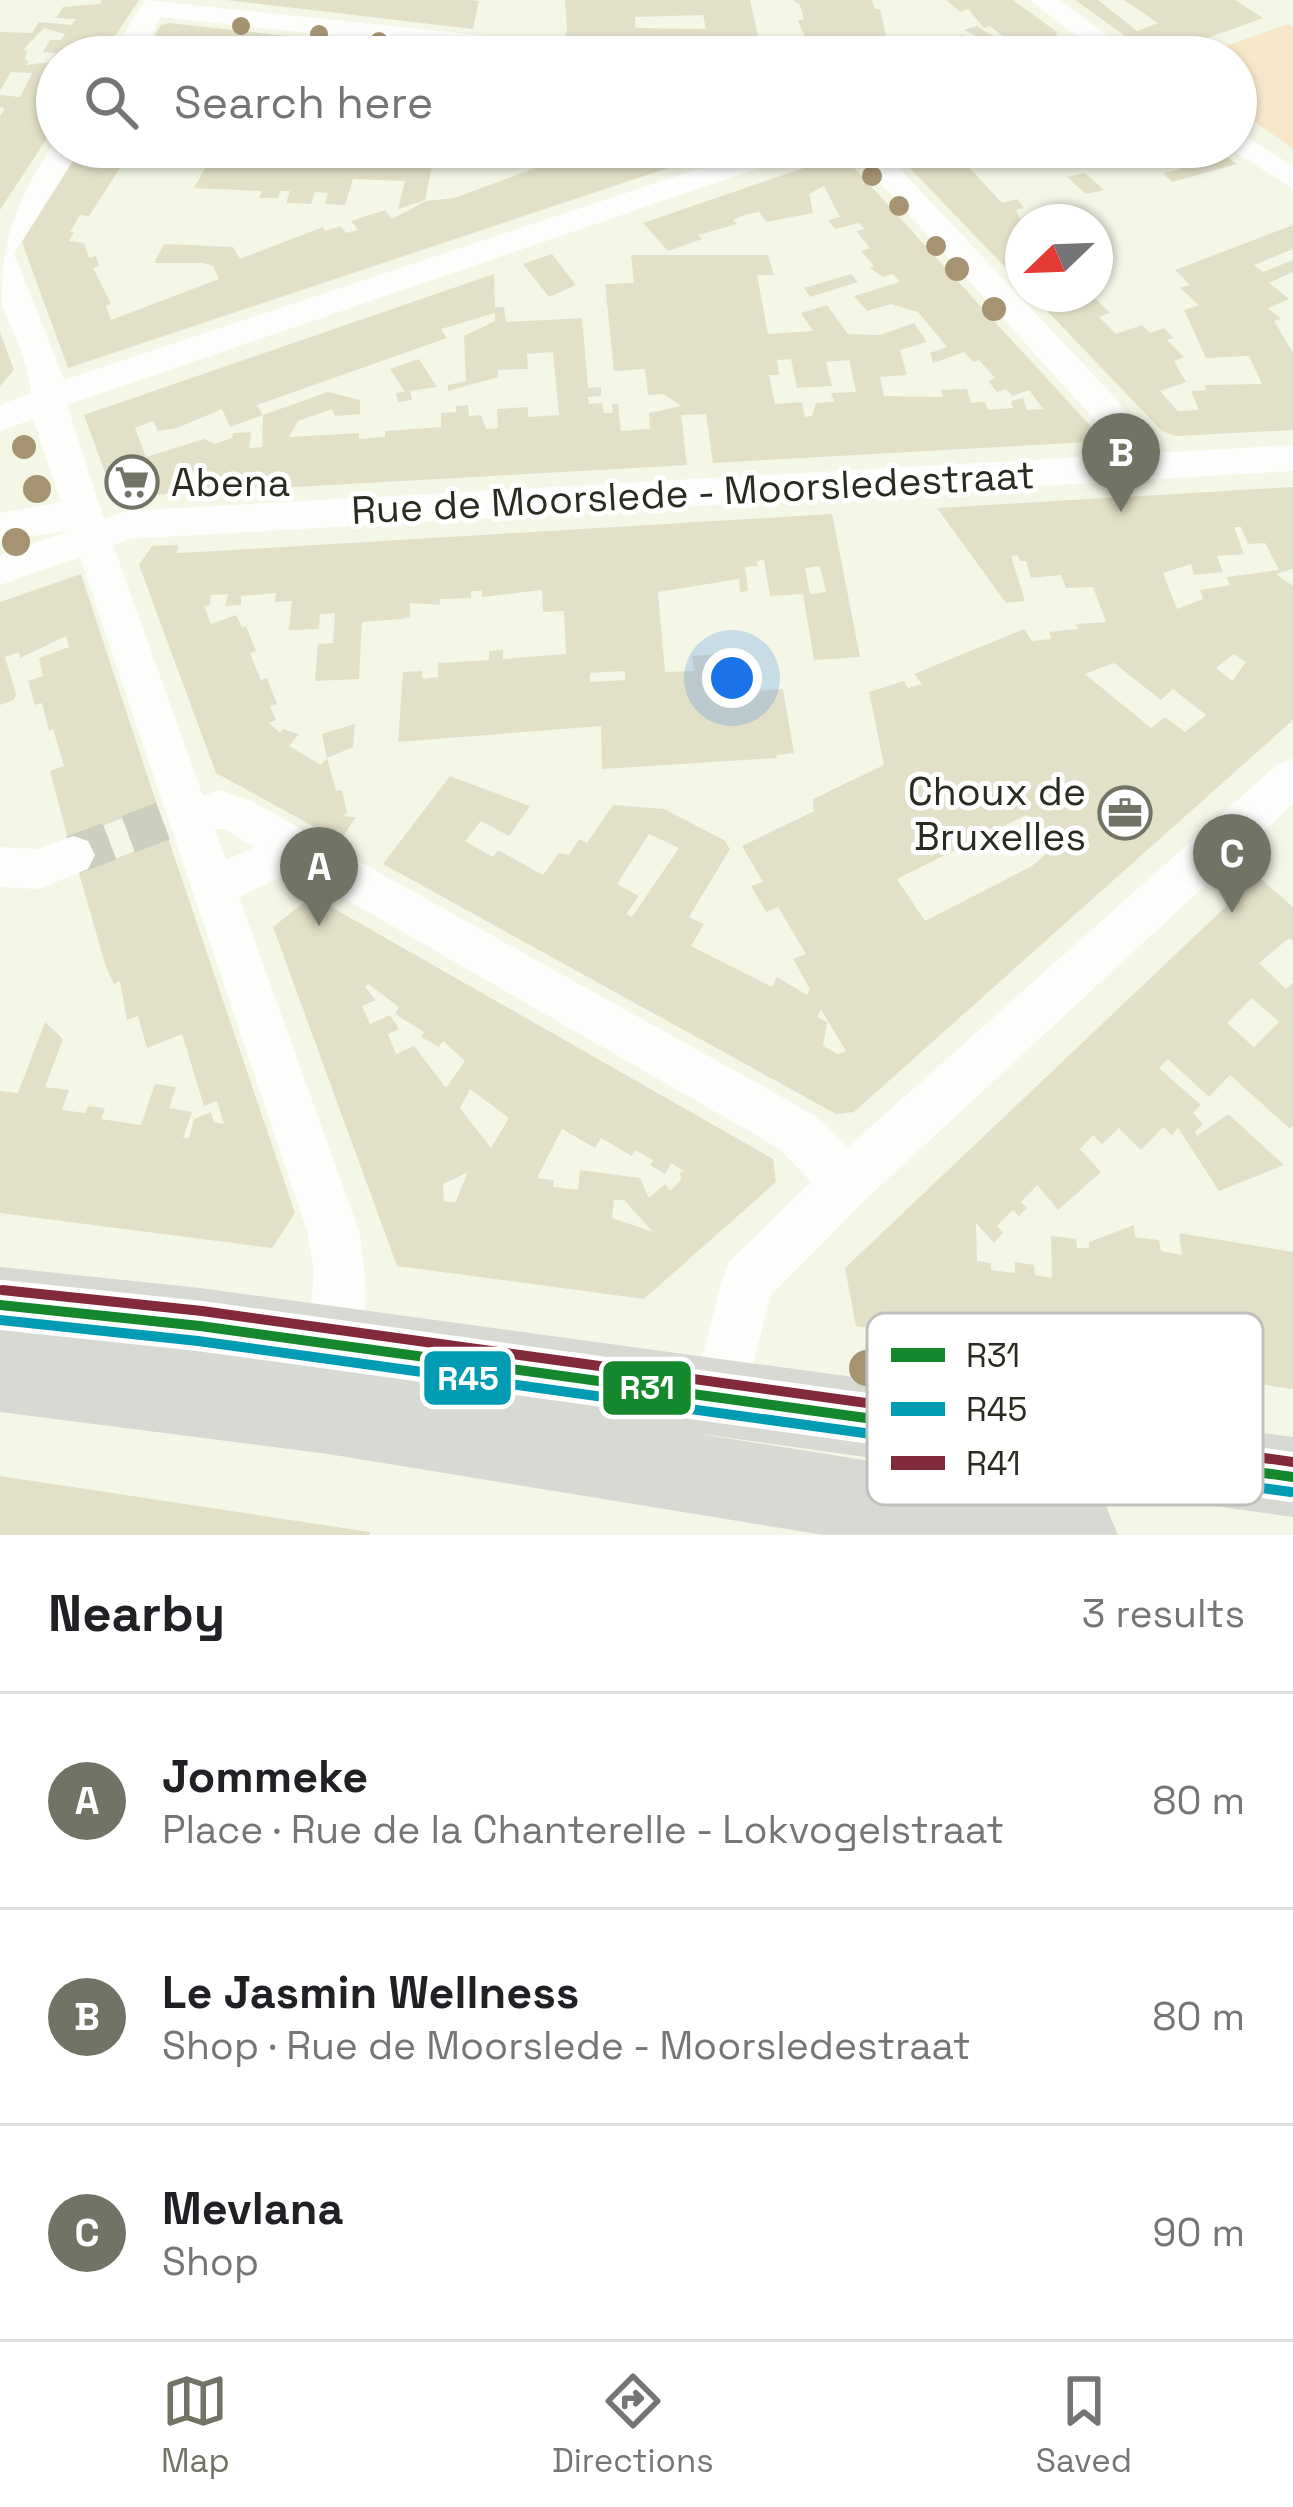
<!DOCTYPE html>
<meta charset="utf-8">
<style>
body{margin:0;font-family:"Space Grotesk",sans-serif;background:#f6f6f6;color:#202124}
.compass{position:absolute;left:1005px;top:204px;width:108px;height:108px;border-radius:50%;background:#fff;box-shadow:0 3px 9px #0004;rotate:247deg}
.you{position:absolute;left:732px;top:678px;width:42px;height:42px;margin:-30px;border:9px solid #fff;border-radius:50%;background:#1a73e8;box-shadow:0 0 0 18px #1a73e833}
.badge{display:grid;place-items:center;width:78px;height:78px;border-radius:50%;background:#717365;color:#fff;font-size:39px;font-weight:700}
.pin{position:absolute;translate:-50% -99px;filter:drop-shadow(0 3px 6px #0008)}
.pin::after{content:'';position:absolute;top:63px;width:42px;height:36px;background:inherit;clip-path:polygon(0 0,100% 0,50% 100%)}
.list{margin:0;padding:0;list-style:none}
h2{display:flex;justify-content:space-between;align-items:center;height:156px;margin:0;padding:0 48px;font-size:51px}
h2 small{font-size:39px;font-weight:400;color:#757577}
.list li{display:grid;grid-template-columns:78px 1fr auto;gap:36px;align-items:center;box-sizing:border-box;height:216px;padding:0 48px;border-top:3px solid #e0e0e0}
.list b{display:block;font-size:45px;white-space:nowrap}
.list p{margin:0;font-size:39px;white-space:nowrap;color:#757577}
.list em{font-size:39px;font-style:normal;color:#757577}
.icon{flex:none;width:66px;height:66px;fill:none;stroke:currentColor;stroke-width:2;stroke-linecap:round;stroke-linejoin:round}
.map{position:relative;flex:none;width:1293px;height:1535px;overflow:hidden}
.search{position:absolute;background:#fff;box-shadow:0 3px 9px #0004;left:36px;right:36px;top:36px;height:132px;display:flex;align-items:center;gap:30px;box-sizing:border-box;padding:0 42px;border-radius:66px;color:#757577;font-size:45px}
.sheet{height:804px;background:#fff}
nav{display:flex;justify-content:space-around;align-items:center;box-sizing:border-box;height:168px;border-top:3px solid #e0e0e0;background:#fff;font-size:33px;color:#757577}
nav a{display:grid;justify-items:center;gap:6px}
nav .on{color:#717365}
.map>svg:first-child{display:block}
</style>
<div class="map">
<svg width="1293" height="1535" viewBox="0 0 1293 1535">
<rect width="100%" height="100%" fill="#f4f7e6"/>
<path fill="#f8e6c9" d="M1288,24L1293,27V149L1236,108V57H1195Z"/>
<path fill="#e3e0c9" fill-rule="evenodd" d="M102,0H139L101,57H57V123L0,210V116L5,108L0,107V95L20,97L32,73L11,72L0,91V32L32,33L39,22L72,25L76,19L56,18L63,7L100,4ZM44,28L65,34L61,40H50L43,52L56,53L50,62L26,65L29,61L25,60L27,50H23Z
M226,0H472L479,1L473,29Z
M565,0H750L762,53L717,57L563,39L567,31ZM703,15L706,29L635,28V17Z
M793,0H872L875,9H880L891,57H815L800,26L798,20H804L800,5Z
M946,0H1013L1057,32L1055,38L999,57H928L924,48L962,35L977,42L984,40L964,30L977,26L999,40L1005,38L990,26L984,28L968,9L960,12Z
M1075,0H1098L1137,31L1158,23L1124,0H1235L1263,18L1155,57Z
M169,23L325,40L412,49L408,57H221L231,39L208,38L196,57H141L161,25Z
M82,147H133L127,155H120L113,167L120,168L89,216L80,215L70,232H74L69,241L84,243L89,258L96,256L99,266L93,268L111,304L106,306L111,320L219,279L213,266L204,263H154L164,244L233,247L240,259L323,227L325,231L341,226L346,233L358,230L351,221L385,210L392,219L426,201L454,198L552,162L554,166L610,151L617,159L642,151L638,147L728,148L68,368L22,242Z
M217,147H274L270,158L359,161L363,147H505L516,159L492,167L481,157L438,156L433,161L425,200L398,209L405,181L353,179L345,205L325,204L328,193L315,192L311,204L286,203L290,191H280L278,198H259L262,191L194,188Z
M890,147H985L992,153L965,163L1002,203L1017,199L1024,208L1016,210L1023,225V286Z
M1128,147H1213L1237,164L1172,182L1163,173L1181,169L1167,156L1148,162Z
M836,157L846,159L1095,431L1090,442L713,463L706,414L681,415L687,465L114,497L84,415L494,274L495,307H504L506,322L582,318L588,388L601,387V396L588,397L589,404L602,403L604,413H613L612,404H618L621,431L650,429L649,413L681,406L664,394L648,395L645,369L614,371L605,284L634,283L631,255H768L774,275H757L768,334L813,331L801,313L827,305L848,334L880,335L914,323L927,342L900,350L907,375L880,377L884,396L943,397L941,390L967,389L971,403L985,402L988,410L1013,408L1011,401L1023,398L1027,410L1043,409L1029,390L1012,396L1006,389L997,392L988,381L995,378L979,360L973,362L964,352L933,363L930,353L947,347L918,312L891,304L867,311L854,296L900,282L893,274L883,277L870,268L874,266L861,251L870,248L856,231L864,229L859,223L835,229L828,220L840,217L824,186L809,194L813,213L766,222L759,212L744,215L733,220L737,224L698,235L702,239L668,251L643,223ZM495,313V321L464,336L466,381L448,385V391L498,377V370L528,369L527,354L553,352L559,415L528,417V407L497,409L498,428L486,429L481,415L469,416L468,405L456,406V412L441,413V427L385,431V437L359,439V433L289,437L298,421L332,409L335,416L360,414V400L328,392L263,415L262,447L249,448L251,432L233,433L232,438L215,444L204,439L146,457L135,428L153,421L158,431L177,428L222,409L230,427L263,415L257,405L447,338L441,329ZM791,359L797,388L832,386L826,362L849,360L856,392L831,393L834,402L816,403L812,416L805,417L802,402L775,404L769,375H779L777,360Z
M1085,173L1104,190L1086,194L1067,177Z
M1293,225V249L1254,265L1263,272L1293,260V272L1269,283L1289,299L1268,308L1281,319L1274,321L1293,353V430L1176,436L1162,431L1031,294H1091L1110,313L1099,317L1116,334L1142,325L1150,333L1164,328L1174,338L1167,340L1184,357L1174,361L1186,382L1160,391L1178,411L1199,410L1191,391L1206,390L1204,385L1262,384L1249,356L1206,358L1184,310L1199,305L1180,288L1190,285L1175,270Z
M552,254L576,285L549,297L523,264Z
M851,274L858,282L810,297L804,288Z
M0,332L14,370L0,386Z
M419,359L437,387L410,391L412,400L398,402L396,393L405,392L390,369Z
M1293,487V569L1276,574L1293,586V720L854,1112L836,1114L383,864L450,776L530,806L509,836L481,821L465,841L493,857L498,850L543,875L559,853L569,855L579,839L587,843L613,805L664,809L724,840L730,849L689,917L704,924L691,946L772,987L777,977L807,995L810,989L793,959L806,954L778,907L766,912L751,886L763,882L742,846L814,811L813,799L884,765L869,692L904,681L908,688L922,684L914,674L1024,629L1032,641L1051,639L1049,632L1078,629L1076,624L1106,622L1093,587L1066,588L1061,575L1031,578L1026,561H1020L1018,555L1011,556L1025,601L1006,603L937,508ZM1234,527H1241L1248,544L1265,543L1279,570L1226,577L1230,585L1200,590L1203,599L1177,609L1163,573L1191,564L1194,575L1223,572L1217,556L1244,554ZM1234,654L1246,662L1232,681L1216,668ZM1114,663L1161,700L1173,689L1206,715L1185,732L1165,717L1151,728L1085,674ZM1026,815L1057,844L1032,866L925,921L897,879ZM649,834L679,848L632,917L626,914L639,896L617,884ZM821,1009L835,1033L846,1051L838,1054L823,1046L827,1022L817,1017Z
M832,514L860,657L814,660L803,594L770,596L764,560L757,561L758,566L745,567L748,591L740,592L739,579L658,592L665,672L694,671L692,656L718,654L720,670L752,669L756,691L783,689L794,753L776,755L777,758L602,769L601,726L398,742L403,672L422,671V679L438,677V663L489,660V651L503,650V659L566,654L564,611L543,612L542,590L482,597V591H471V598L440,599V605L410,603V617L402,619L362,622L359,679L315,681L318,644L333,643L335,613L320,614L319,629L289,630L292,601L275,602L276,593L241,596V605L225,606L228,594L211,595L210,605L204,606L211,624L236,615L242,628L246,626L256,651L250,653L255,666L261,680L267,678L277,704L270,706L276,720L269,723L280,733L283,729L299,734L289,746L321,765L327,758L322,734L355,724L353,747L327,758L336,791L342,790L347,813L343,816L356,817L340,841L216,773L139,565L152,546L178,545L177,553L199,552ZM820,566L826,592L810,594L805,568ZM625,671V680L590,682V673Z
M81,574L157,805L68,839L50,771L64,766L53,729L49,731L42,703L35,705L28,681L43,676L39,658L69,647L66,636L20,658L19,652L5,657L16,694L14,700L0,705V602Z
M168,838L295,1213L272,1248L0,1213V1091L18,1093L45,1022L63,1039L45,1087L69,1090L62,1110L85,1113L88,1106L105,1108L101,1119L141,1125L155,1084L176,1087L169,1108L192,1112L183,1138H189L194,1119L211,1112L214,1122L224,1124L217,1101L204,1106L182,1034L147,1048L138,1016L127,1020L120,981L114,984L106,967L79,873Z
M1258,876L1293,907V941L1289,938L1259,963L1286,989L1293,983V1125L1290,1129L1230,1075L1209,1097L1168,1059L1159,1068L1201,1105L1193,1113L1203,1124L1195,1132L1197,1136L1228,1114L1284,1165L1219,1191L1178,1128L1172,1135L1163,1127L1141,1150L1119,1128L1102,1144L1093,1135L1080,1149L1101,1172L1058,1210L1037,1185L1021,1202L1027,1208L1019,1216L1013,1210L997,1226L1003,1233L994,1243L976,1223L977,1261L991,1263V1270L1015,1273V1262L1034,1265L1035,1275L1052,1278L1051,1236L1076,1239L1077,1248H1089V1242L1134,1225L1135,1237L1159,1240L1161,1251L1182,1255L1179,1233L1293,1252V1389L856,1326L845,1268ZM1252,998L1279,1022L1254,1047L1227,1023Z
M312,896L773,1159L776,1182L644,1299L397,1266L273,927ZM368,984L399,1007L395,1014L424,1032L421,1037L439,1047L443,1041L465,1061L446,1088L414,1046L396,1054L388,1034L399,1029L390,1015L370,1024L362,1006L376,1000L365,987ZM470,1089L509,1118L491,1148L460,1108ZM562,1129L595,1148L601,1138L632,1156L635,1150L653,1160L650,1165L665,1174L671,1163L685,1172H680L681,1180L670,1191L665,1184L649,1198L640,1178L580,1170L578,1190L553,1187L554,1180L537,1178ZM468,1172L455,1203L444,1201L443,1184ZM614,1200H624L653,1232L612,1218Z
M0,1476L370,1532V1535H0Z"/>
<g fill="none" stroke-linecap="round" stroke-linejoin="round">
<path stroke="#cccebe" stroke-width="39" stroke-dasharray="39 20" stroke-linecap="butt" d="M73,855L163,821"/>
<path fill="#fdfefb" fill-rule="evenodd" d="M145,0L611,49L625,57H535L161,17L138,57H110Z
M1030,0H1060L1136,57H1104Z
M1236,130L1293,166V189L1228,147H1236Z
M56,141L57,147H81L14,253L64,380L764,147H808L803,153L67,405L104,519L127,511L1119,455L1093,418L848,147H879L1117,400L1154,453L1293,445V471L129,539L113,545L203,796L218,790L249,800L814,1115L848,1147L1278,764L1293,759V804L865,1200L771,1295L735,1434L715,1442L695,1434L687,1414L722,1281L729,1262L811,1182L780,1149L295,870L239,897L359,1231C367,1277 371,1335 352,1379L333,1387L314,1379L306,1360L314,1271L307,1231L80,557L0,585V555L71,530L0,541V513L61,502L33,419L0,431V405L31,393C29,361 12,333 2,304C0,239 21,191 56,141ZM215,829H224L255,847L226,860Z
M73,836L88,841L95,855L88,869L38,889L0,887V847L37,849Z"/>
<path fill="#d7dad3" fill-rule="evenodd" d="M0,1267L200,1288L1293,1437V1517L694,1433L1077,1494L1106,1506L1118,1535H824L328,1454L0,1412Z"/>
<g stroke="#fff" stroke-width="20">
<path id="bus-1" d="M0,1305L200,1326L1293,1477"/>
</g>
<g stroke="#fff" stroke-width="20">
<path id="bus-2" d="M0,1320L198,1341L1291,1492"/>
</g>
<g stroke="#fff" stroke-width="20">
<path id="bus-3" d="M2,1290L202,1311L1293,1462"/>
</g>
<use href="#bus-1" stroke="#15882e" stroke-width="10"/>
<use href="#bus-2" stroke="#009cb4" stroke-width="10"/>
<use href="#bus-3" stroke="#822a3a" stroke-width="10"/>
</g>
<g fill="#a69372">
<circle cx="241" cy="26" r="9"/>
<circle cx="319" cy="34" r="9"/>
<circle cx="379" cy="41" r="9"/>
<circle cx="872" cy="176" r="10"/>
<circle cx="899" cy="206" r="10"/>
<circle cx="936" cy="246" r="10"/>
<circle cx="957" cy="269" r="12"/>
<circle cx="994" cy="309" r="12"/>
<circle cx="24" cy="447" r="12"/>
<circle cx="37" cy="489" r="14"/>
<circle cx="16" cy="542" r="14"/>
<circle cx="867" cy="1368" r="18"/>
</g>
<defs>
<g id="supermarket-ring" transform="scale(2.7)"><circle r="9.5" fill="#fff" stroke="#717365" stroke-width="1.5"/><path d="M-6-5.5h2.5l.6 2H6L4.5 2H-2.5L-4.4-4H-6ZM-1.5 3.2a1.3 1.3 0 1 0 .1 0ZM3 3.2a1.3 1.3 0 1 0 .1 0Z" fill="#717365"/></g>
<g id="office-ring" transform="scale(2.7)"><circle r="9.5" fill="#fff" stroke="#717365" stroke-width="1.5"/><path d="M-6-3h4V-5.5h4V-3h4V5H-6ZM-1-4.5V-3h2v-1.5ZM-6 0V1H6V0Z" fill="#717365"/></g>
</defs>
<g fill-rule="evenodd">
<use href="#supermarket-ring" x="132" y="482"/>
<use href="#office-ring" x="1125" y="813"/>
</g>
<g text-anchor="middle" stroke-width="10" stroke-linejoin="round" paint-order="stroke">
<g font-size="39" fill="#2a2c20" stroke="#fff" text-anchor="start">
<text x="171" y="496">Abena</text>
<text x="1086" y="805" text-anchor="end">Choux de<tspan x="1086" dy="45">Bruxelles</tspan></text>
</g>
<g font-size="39" fill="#2a2c20" stroke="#fff">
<text transform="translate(693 492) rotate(-3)" y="14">Rue de Moorslede - Moorsledestraat</text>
</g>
</g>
<rect x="867" y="1313" width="396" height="192" rx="18" fill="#fff" stroke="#bfc0bc" stroke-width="3"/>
<rect x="891" y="1348" width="54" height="14" fill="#15882e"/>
<rect x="891" y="1402" width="54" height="14" fill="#009cb4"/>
<rect x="891" y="1456" width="54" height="14" fill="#822a3a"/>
<g font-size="33" fill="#2a2c20">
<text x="966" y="1367">R31</text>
<text x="966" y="1421">R45</text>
<text x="966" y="1475">R41</text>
</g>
<g stroke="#fff" stroke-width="4.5">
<rect x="422" y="1349" width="91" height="58" rx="12" fill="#009cb4"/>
<rect x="601" y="1359" width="92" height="58" rx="12" fill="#15882e"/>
</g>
<g font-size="33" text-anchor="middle" font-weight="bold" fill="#fff">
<text x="468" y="1390">R45</text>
<text x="647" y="1399">R31</text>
</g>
</svg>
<svg class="compass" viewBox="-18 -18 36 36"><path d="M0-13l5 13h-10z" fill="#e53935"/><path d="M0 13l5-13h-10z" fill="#757577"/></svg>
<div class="you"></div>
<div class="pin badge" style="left:319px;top:926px">A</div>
<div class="pin badge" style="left:1121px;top:512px">B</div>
<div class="pin badge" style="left:1232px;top:913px">C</div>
<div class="search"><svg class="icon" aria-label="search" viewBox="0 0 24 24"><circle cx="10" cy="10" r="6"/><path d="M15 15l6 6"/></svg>Search here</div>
</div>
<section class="sheet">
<h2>Nearby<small>3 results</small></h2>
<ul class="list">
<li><span class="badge">A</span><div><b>Jommeke</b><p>Place · Rue de la Chanterelle - Lokvogelstraat</p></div><em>80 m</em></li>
<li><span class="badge">B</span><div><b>Le Jasmin Wellness</b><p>Shop · Rue de Moorslede - Moorsledestraat</p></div><em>80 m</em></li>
<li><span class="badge">C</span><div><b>Mevlana</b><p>Shop</p></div><em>90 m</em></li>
</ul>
</section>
<nav>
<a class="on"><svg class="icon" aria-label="map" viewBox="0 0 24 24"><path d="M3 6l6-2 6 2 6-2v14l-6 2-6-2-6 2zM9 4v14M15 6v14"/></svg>Map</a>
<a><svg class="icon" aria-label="directions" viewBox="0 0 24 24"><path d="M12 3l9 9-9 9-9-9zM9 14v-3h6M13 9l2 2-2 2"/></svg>Directions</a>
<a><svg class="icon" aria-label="saved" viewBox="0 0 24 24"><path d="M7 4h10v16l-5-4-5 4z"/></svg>Saved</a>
</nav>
